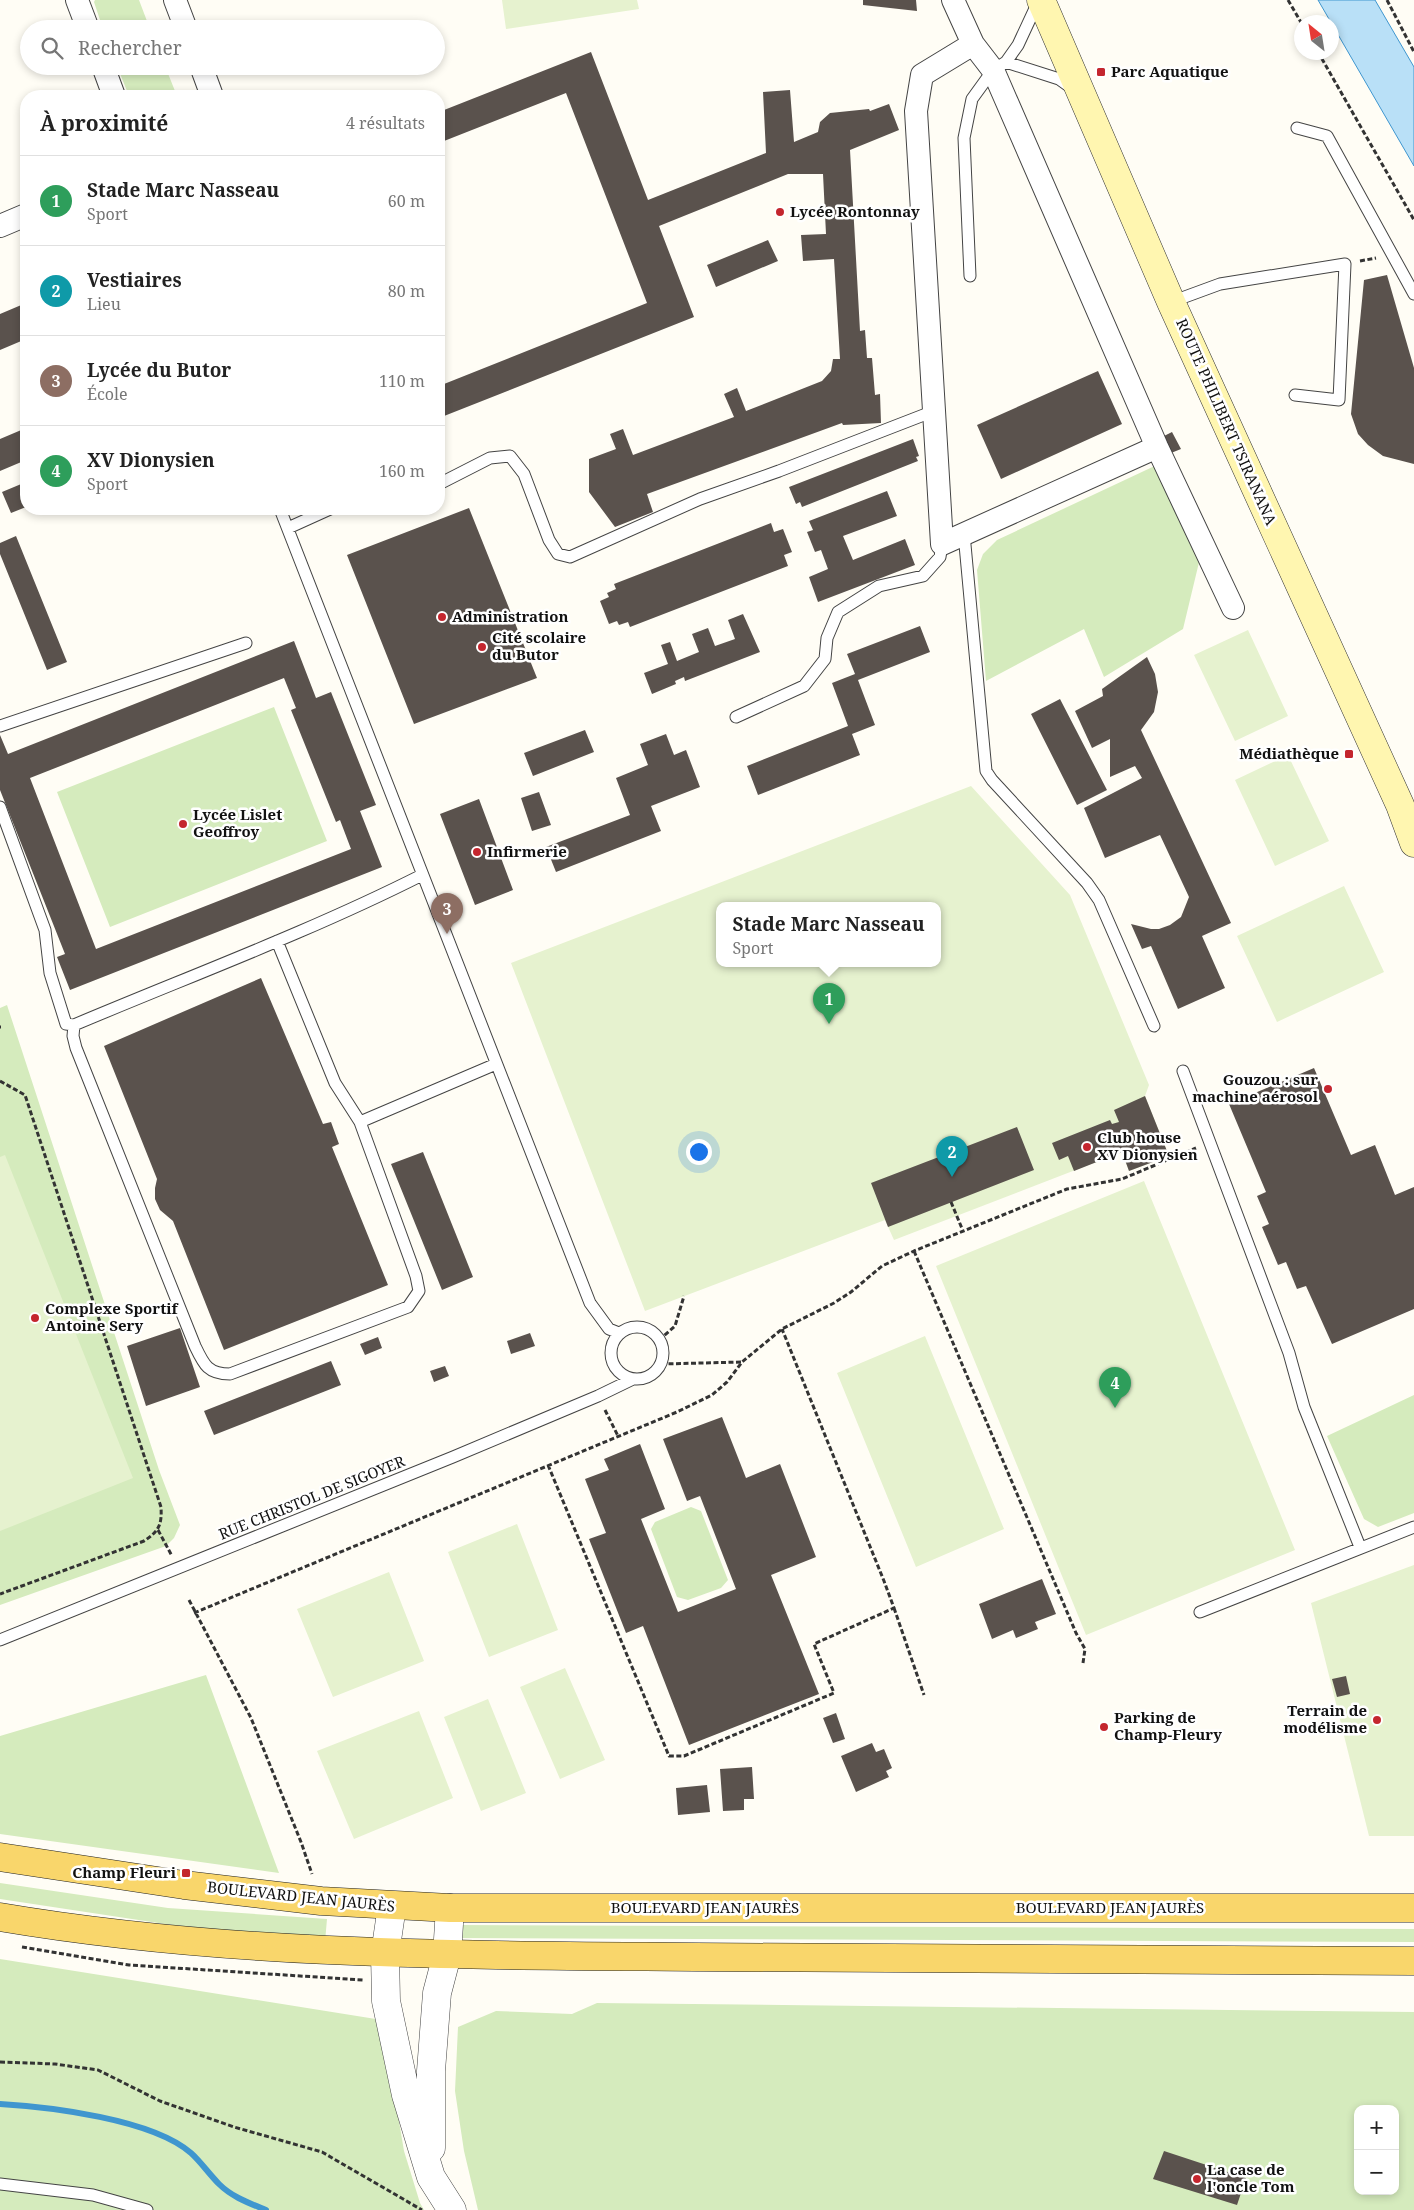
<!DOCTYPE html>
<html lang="fr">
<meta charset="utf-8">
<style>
body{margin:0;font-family:"Noto Serif",serif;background:#f2f2f2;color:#222}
.controls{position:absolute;right:15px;bottom:15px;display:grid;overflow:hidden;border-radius:10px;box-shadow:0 2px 8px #0003}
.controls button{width:45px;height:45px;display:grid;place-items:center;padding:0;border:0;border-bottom:1px solid #e0e0e0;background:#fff;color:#222;font:25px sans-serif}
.compass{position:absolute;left:1294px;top:15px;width:45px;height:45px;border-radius:50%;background:#fff;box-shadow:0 2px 8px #0003;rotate:330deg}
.you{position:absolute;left:698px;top:1151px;width:18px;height:18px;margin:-12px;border:4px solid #fff;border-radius:50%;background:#1a73e8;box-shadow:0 0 0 8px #1a73e833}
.badge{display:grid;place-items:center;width:32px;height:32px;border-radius:50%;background:#c4262e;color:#fff;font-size:16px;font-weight:700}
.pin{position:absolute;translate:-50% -41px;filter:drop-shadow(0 1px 2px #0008)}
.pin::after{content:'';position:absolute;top:26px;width:18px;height:15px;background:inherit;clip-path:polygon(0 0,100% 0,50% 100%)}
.popup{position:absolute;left:716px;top:902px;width:225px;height:65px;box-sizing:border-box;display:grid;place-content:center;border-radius:10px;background:#fff;filter:drop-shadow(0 1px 4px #0005);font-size:16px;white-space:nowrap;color:#767676}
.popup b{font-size:19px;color:#222}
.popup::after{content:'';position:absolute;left:50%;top:100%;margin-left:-10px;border:10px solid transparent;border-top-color:#fff}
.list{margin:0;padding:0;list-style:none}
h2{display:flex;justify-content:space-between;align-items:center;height:65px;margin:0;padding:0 20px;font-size:21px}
h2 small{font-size:16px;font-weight:400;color:#767676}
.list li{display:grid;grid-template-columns:32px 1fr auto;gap:15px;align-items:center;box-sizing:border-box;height:90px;padding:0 20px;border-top:1px solid #e0e0e0}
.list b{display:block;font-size:19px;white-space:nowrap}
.list p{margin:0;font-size:16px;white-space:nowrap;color:#767676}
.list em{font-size:16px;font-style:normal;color:#767676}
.icon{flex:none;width:28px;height:28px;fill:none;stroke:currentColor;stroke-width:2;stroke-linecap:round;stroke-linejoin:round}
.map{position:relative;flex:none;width:1414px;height:2210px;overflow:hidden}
.search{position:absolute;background:#fff;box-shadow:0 2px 8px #0003;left:20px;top:20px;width:425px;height:55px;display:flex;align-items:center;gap:12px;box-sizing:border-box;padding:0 18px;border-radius:28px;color:#767676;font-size:19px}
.panel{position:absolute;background:#fff;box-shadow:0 2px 8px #0003;left:20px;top:90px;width:425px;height:425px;border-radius:20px}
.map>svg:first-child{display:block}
</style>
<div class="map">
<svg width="1414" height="2210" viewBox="0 0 1414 2210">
<rect width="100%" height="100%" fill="#fffdf5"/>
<path fill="#d5ebbd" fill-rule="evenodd" d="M95,0H139L150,29H103L94,2Z
M117,66H165L177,96H129Z
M1161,463L1201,554L1183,629L1104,677L1084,629L986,681L977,570L983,554L997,540Z
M274,707L327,841L110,927L57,792Z
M7,1005L159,1470L180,1525L174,1538L166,1546L0,1605V1008Z
M1414,1395V1513L1378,1527L1364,1519L1327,1436Z
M691,1507L701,1511L728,1580L721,1588L688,1600L677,1597L651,1529L655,1522Z
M206,1675L279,1873L0,1834V1736Z
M0,1883L168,1908L327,1919L325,1942L165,1924L0,1899Z
M458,1925L1414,1929V1942L458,1938Z
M0,1959L382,2020L404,2151L420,2203L424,2210H0Z
M597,2003L1414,2012V2210H478L464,2151L455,2091L458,2027L496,2011L572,2014ZM1358,2109H1395V2191H1358Z"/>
<path fill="#e6f2cf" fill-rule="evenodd" d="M502,0H637L639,9L506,29Z
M1248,630L1288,716L1235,741L1194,655Z
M1288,755L1329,841L1275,866L1235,780Z
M971,786L1070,895L1149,1085L1145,1096L1169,1156L1129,1171L1122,1152L894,1240L885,1220L645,1311L511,963ZM720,905H938V963H720Z
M1344,886L1384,972L1277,1022L1237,936Z
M5,1155L133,1478L0,1531V1157Z
M1144,1181L1295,1550L1086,1635L936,1266Z
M925,1336L1004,1529L916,1567L837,1373Z
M517,1524L558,1630L489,1657L448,1552Z
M1414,1565V1836H1369L1311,1603Z
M389,1572L424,1661L333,1697L297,1609Z
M565,1668L605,1760L560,1779L520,1687Z
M488,1699L526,1793L481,1811L444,1717Z
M419,1711L453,1798L354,1839L317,1751Z"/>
<path fill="#b9e0f7" stroke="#3f96cf" d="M1318,0H1375L1414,67V166Z"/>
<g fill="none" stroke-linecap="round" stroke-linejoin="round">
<path stroke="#3f96cf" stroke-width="6" d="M0,2104C50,2107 152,2119 191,2153C201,2162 209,2174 219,2184C232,2197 249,2203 266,2210"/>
</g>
<path fill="#5a524d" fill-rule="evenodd" d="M863,0H916L917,11L863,5Z
M591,52L648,200L766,153L763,92L790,90L794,142L818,132L820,122L830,113L869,109L870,111L889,104L899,130L850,150L860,331L865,330L867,358H872L875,395L880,394L881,423L843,425L842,423L647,494L653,512L615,527L589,492V459L616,449L610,434L623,429L633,455L734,417L724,394L737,388L746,411L822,381L831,371L833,359H840L834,259L803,261L801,235L826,234L823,174H788L659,226L694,317L439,418V386L647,303L566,93L439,143V112Z
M768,240L778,261L716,287L707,265Z
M1387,275L1414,368V464L1383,456L1368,445L1358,434L1351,414L1364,280Z
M26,303V339L0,350V314Z
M1098,371L1122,424L1001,479L977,425Z
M26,428V460L0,471V439Z
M1172,432L1181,449L1171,453L1162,437Z
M913,439L919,456L916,457L918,461L802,507L800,502L796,504L789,487Z
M26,482V507L11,513L2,492Z
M887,491L897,516L843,536L853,560L905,539L915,565L818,602L809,577L828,569L821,550L815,552L807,532L813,530L809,521Z
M469,508L537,678L414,724L347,555Z
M771,523L774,532L783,529L792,552L784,555L788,566L630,627L628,622L619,625L617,621L609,624L600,601L609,597L607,593L616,589L614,584Z
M16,536L67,662L47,670L0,554V543Z
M743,614L760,652L685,681L684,677L675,681L676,684L652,694L644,673L668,664L661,645L670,642L677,661L699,652L692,634L708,628L715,646L735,639L728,620Z
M920,626L930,652L858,680L875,725L852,734L860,755L758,795L747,766L848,726L832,683L855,674L847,654Z
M294,641L316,698L331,692L376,805L360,811L382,867L70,990L57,957L65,954L0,790V735L8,754ZM284,678L296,708L291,710L336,822L340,820L351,849L96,949L30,778Z
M1147,657L1155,674L1158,692L1154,712L1141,730L1231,923L1202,936L1225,988L1178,1009L1151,946L1142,949L1131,924L1151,929H1159L1170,925L1181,917L1189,897L1160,835L1105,858L1084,808L1142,778L1135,766L1110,777V739L1092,748L1075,711L1103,696L1102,689Z
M1060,699L1107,790L1077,805L1031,714Z
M585,730L594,752L533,776L524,753Z
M666,734L674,755L686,750L700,787L651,806L661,831L556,872L546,847L630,815L616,778L648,765L640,744Z
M539,792L551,825L532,831L521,798Z
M479,799L513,890L475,905L440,814Z
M261,978L323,1124L331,1122L339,1144L332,1147L388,1285L224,1350L173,1221L160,1210L155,1199V1188L157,1179L104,1046Z
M1314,1068L1351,1155L1375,1145L1395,1195L1414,1187V1309L1332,1344L1306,1286L1297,1289L1286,1262L1278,1265L1262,1227L1269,1224L1257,1196L1266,1192L1229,1104Z
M1145,1096L1169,1156L1129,1171L1122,1152L1074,1171L1068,1156L1059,1160L1052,1143L1110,1120L1112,1124L1119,1122L1114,1110Z
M1017,1127L1034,1170L888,1227L871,1183Z
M423,1152L473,1277L442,1290L391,1164Z
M180,1328L200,1387L146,1406L127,1346Z
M530,1333L535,1346L511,1354L507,1341Z
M378,1337L382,1348L365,1355L360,1344Z
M331,1361L341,1385L214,1435L204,1411Z
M445,1366L449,1376L434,1382L430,1371Z
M722,1417L746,1478L780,1464L816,1557L771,1575L819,1694L689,1745L643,1626L626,1633L589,1539L606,1533L585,1479L609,1470L604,1459L640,1444L665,1509L641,1519L678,1612L736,1589L700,1496L687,1501L663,1439Z
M1042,1579L1056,1614L1035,1622L1038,1629L1016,1638L1013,1630L992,1639L979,1604Z
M1346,1676L1350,1694L1337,1697L1332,1679Z
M836,1713L845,1739L833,1743L823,1718Z
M872,1743L876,1752L884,1749L892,1768L886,1771L889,1777L856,1792L841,1756Z
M752,1767L754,1799H744V1810L723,1811L720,1769Z
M707,1785L710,1812L678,1815L676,1788Z
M1164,2151L1246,2178L1237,2205L1153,2179Z"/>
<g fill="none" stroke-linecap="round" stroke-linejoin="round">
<g stroke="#444" stroke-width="13">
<path id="service" d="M1006,62L1059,79L1073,89
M1297,128L1327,136L1414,294
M970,276L964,138L972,99L993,70L1006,62L1018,45L1038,2
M1171,302L1220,284L1345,264L1339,400L1295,395
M439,484L490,458L510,456L524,474L549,540L558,554L570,557L700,499L779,471L934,411
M280,509L590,1303L609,1329L619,1333
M288,528L330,509
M964,534L986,771L992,780L1087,883L1099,900L1154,1026
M736,717L804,686L825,659L827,638L838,612L879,586L923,576L940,557L942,544
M0,726L246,643
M0,807L45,930L50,973L66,1024L74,1025C190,976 309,932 422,875
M277,941L335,1083L360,1122
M74,1025L73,1036L76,1048L195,1346C204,1365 208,1374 230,1374L408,1307L419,1291L416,1276L360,1122L496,1064
M1183,1071L1289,1353L1304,1407L1360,1547
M611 1353a26 26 0 1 1 52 0a26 26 0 1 1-52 0Z
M1200,1612L1414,1527
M0,1640L453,1457L598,1396L633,1379
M0,2184L93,2195L147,2210"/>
</g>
<g stroke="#444" stroke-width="24">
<path id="minor" d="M77,0L88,29
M175,0L186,29
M953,0L973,44L993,70L1157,447L1233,608
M973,44L922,75L916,111L942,544L1157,447
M103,66L114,96
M201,66L212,96
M0,226L26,215"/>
</g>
<g stroke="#444" stroke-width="29">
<path id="tertiary" d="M392,1906L385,1954L386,2001L406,2095L431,2177L452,2210
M431,2148V2071L437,1993L447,1955L450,1908"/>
</g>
<g stroke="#333" stroke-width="29">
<path id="secondary" d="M1041,0L1171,302L1400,805L1414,843"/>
</g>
<g stroke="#222" stroke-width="29">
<path id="primary" d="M0,1857L184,1885L321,1901L450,1908H1414
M0,1917C230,1956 463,1955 695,1957C935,1958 1174,1960 1414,1961"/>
</g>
<path stroke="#333" stroke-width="3" stroke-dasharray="5 2.5" stroke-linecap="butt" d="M1288,0L1302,24
M1387,0L1414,52
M1318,52L1414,220
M1360,261L1376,258
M0,1027H1
M0,1081L25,1095L161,1507C162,1525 159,1531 144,1541L0,1594
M951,1202L963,1231
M914,1251L1076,1633L1085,1649L1083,1663
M659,1340L675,1326L684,1296
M661,1364L742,1362
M605,1410L618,1436
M548,1465L669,1756H684L834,1693L814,1644L894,1608L884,1581L782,1329
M158,1530L172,1556
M189,1600L251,1718L301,1842L312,1874
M894,1608L924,1695
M194,1613L677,1412L712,1395L727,1382L742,1362L782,1329L834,1303L851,1292L882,1266L914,1251L1067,1189L1122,1179L1196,1148
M22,1947L129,1965L363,1980
M0,2062L55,2064L98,2070L160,2101L234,2127L322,2152L422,2210"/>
<use href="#service" stroke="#fff" stroke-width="11"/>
<use href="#minor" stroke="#fff" stroke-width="22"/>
<use href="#tertiary" stroke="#fff" stroke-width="28"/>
<use href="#secondary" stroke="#fff6b0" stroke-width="28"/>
<use href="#primary" stroke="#f9d66b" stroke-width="28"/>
</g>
<g fill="#c4262e" stroke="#fff" stroke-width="2">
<rect x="1096" y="67" width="10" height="10" rx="2.5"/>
<circle cx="780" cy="212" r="5"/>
<circle cx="442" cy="617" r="5"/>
<circle cx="482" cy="647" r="5"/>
<rect x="1344" y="749" width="10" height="10" rx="2.5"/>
<circle cx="183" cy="824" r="5"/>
<circle cx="477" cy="852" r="5"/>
<circle cx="1328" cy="1089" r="5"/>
<circle cx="1087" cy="1147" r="5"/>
<circle cx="35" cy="1318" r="5"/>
<circle cx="1377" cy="1720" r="5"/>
<circle cx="1104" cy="1727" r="5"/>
<rect x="181" y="1868" width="10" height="10" rx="2.5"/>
<circle cx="1197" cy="2179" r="5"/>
</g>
<g text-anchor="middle" stroke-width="5" stroke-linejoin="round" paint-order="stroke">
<g font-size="15" font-weight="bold" fill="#111" stroke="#fff" text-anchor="start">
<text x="1111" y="77">Parc Aquatique</text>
<text x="790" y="217">Lycée Rontonnay</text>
<text x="452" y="622">Administration</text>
<text x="492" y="643">Cité scolaire<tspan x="492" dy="17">du Butor</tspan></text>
<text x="1339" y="759" text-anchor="end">Médiathèque</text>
<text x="193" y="820">Lycée Lislet<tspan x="193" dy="17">Geoffroy</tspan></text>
<text x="487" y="857">Infirmerie</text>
<text x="1318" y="1085" text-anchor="end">Gouzou : sur<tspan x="1318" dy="17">machine aérosol</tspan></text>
<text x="1097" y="1143">Club house<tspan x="1097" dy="17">XV Dionysien</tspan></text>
<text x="45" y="1314">Complexe Sportif<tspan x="45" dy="17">Antoine Sery</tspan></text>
<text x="1367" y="1716" text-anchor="end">Terrain de<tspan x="1367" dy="17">modélisme</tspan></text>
<text x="1114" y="1723">Parking de<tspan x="1114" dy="17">Champ-Fleury</tspan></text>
<text x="176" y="1878" text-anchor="end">Champ Fleuri</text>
<text x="1207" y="2175">La case de<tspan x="1207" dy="17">l'oncle Tom</tspan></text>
</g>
<g font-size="15" fill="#111" stroke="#fff">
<text transform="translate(1226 422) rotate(66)" y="5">ROUTE PHILIBERT TSIRANANA</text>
<text transform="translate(312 1498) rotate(-22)" y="5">RUE CHRISTOL DE SIGOYER</text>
<text transform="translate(301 1897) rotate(6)" y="5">BOULEVARD JEAN JAURÈS</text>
<text x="705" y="1913">BOULEVARD JEAN JAURÈS</text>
<text x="1110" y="1913">BOULEVARD JEAN JAURÈS</text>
</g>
</g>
</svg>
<div class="controls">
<button>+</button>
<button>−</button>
</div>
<svg class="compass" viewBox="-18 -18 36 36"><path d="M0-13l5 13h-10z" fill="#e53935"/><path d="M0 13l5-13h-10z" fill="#767676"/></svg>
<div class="you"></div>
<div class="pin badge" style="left:829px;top:1024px;background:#2e9e5b">1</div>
<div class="popup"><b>Stade Marc Nasseau</b>Sport</div>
<div class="pin badge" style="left:952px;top:1177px;background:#0f9aa8">2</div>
<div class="pin badge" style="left:447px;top:934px;background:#8d6e63">3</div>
<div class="pin badge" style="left:1115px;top:1408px;background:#2e9e5b">4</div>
<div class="search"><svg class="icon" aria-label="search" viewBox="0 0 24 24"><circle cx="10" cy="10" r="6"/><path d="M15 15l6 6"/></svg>Rechercher</div>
<section class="panel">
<h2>À proximité<small>4 résultats</small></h2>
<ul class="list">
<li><span class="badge" style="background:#2e9e5b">1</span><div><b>Stade Marc Nasseau</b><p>Sport</p></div><em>60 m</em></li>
<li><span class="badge" style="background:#0f9aa8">2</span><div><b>Vestiaires</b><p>Lieu</p></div><em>80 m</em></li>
<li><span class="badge" style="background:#8d6e63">3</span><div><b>Lycée du Butor</b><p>École</p></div><em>110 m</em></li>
<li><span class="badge" style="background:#2e9e5b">4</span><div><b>XV Dionysien</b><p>Sport</p></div><em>160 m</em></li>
</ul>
</section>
</div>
